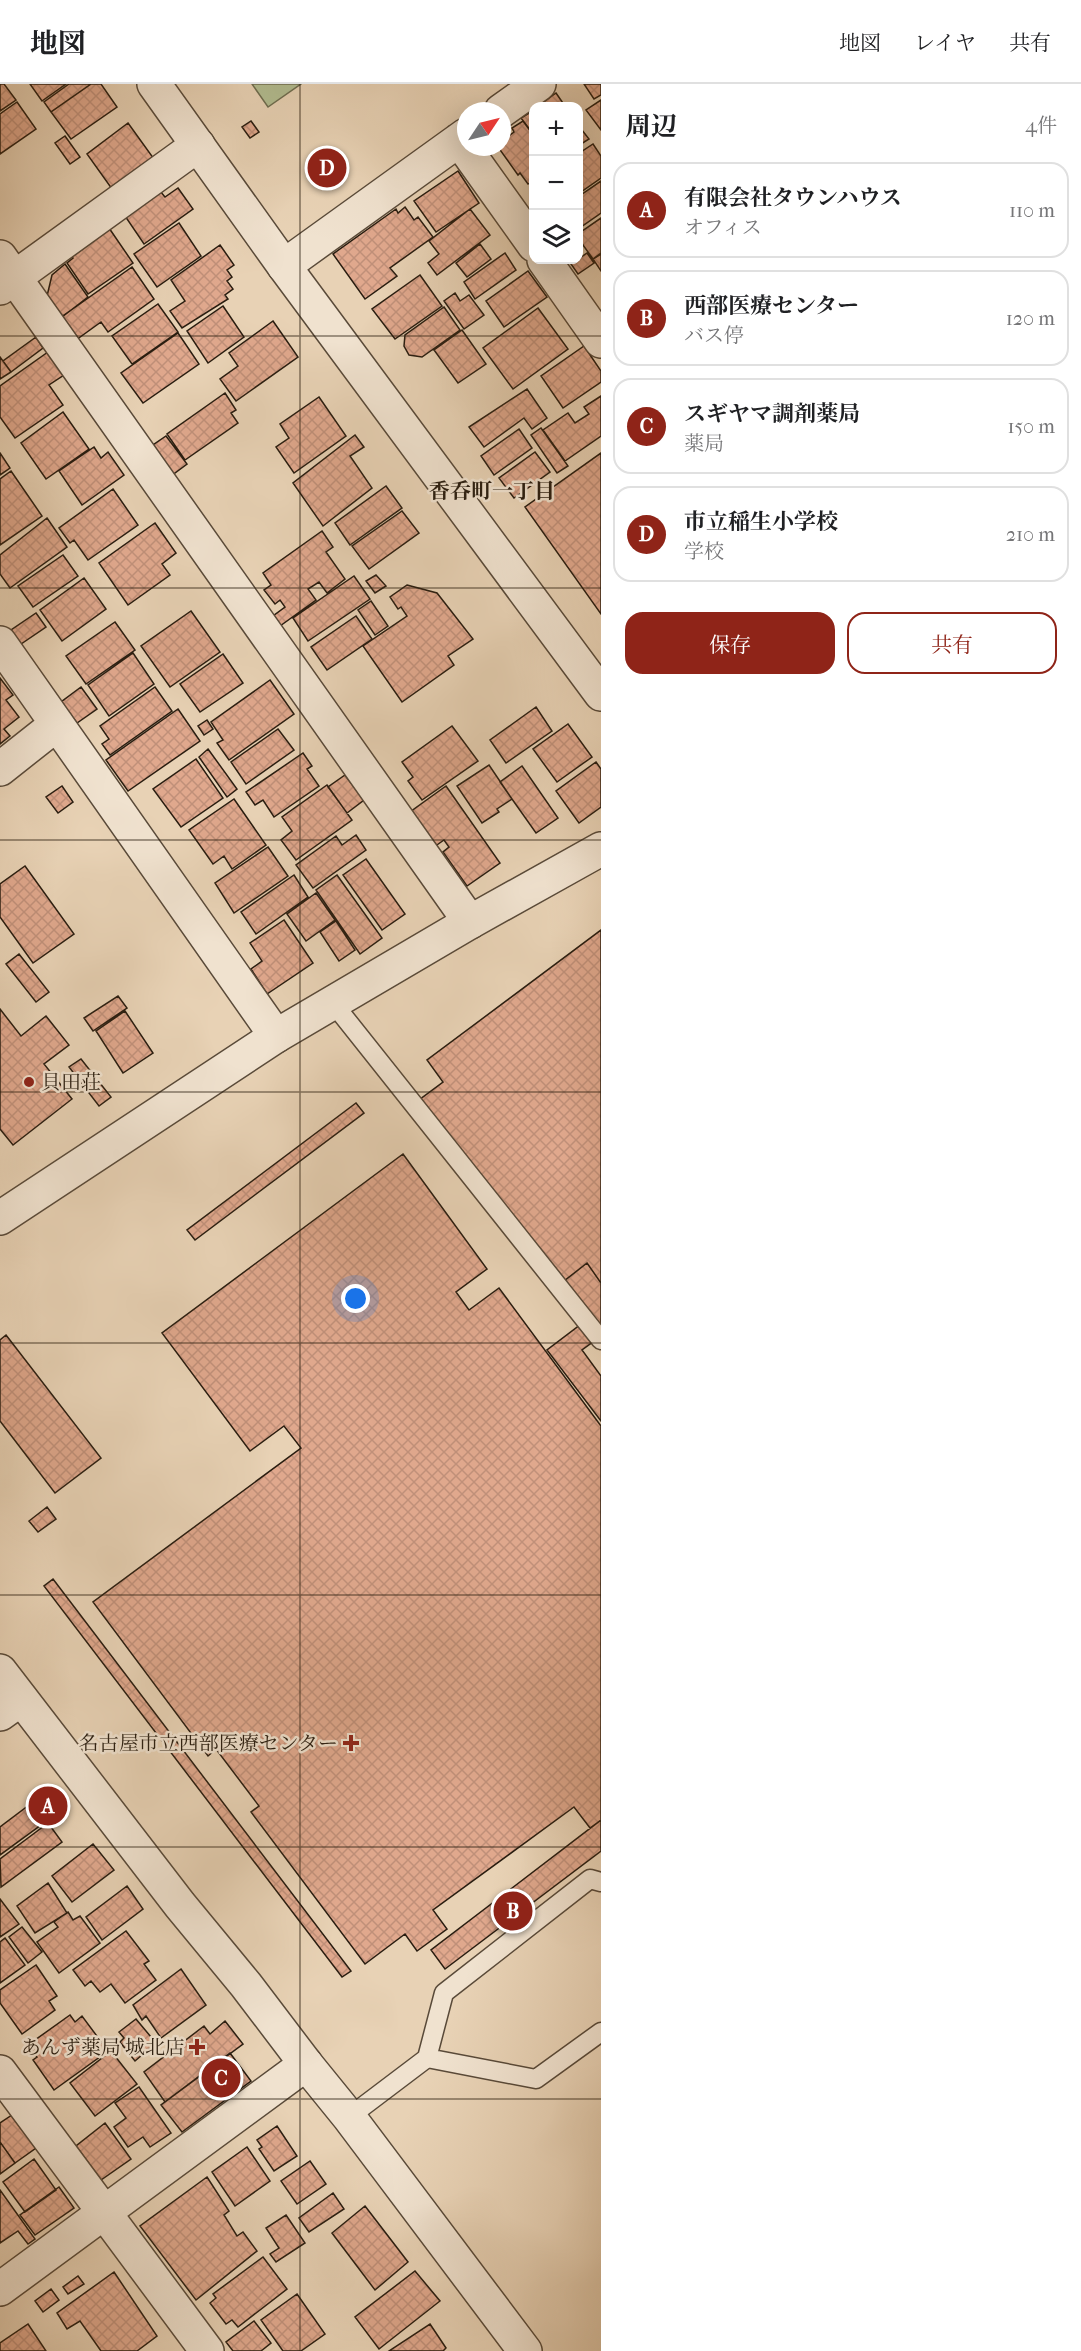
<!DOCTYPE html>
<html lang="ja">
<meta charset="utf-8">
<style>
body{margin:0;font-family:"IM FELL French Canon","Noto Serif JP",serif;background:#f6f6f6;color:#202124}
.controls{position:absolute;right:18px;top:18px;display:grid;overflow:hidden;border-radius:12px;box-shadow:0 6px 24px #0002}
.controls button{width:54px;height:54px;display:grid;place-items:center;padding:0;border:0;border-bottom:2px solid #e0e0e0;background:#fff;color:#202124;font:30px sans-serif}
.compass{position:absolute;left:457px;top:18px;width:54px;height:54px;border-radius:50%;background:#fff;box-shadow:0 6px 24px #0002;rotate:55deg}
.you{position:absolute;left:356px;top:1215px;width:21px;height:21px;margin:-15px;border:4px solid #fff;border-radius:50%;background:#1a73e8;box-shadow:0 0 0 9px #1a73e833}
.badge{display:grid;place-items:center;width:39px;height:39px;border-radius:50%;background:#8f2418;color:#fff;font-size:20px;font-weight:700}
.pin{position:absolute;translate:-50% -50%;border:3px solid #fff;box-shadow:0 2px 6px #0006}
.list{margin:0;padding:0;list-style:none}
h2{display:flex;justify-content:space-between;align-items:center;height:78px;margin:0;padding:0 24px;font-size:26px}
h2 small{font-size:20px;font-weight:400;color:#757577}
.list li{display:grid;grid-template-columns:39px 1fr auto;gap:18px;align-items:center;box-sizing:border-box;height:96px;margin:0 12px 12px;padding:0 12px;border:2px solid #e0e0e0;border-radius:18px}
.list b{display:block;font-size:22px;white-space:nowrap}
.list p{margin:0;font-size:20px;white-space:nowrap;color:#757577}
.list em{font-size:20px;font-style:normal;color:#757577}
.actions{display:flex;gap:12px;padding:18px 24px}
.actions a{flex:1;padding:14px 0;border:2px solid #8f2418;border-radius:18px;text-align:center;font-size:21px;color:#8f2418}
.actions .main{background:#8f2418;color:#fff}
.icon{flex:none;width:33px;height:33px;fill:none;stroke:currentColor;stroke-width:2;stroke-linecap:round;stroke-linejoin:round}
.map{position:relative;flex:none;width:601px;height:2267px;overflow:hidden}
header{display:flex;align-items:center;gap:36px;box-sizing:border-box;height:84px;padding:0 30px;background:#fff;border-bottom:2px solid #e0e0e0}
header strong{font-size:28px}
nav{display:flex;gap:33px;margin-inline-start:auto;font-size:21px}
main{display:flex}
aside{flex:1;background:#fff}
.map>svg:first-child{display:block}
</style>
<header>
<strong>地図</strong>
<nav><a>地図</a><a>レイヤ</a><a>共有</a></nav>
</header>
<main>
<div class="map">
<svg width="601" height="2267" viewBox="0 0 601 2267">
<defs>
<pattern id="building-cross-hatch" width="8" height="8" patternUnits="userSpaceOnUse" patternTransform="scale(1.5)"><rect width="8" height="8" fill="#e0a88d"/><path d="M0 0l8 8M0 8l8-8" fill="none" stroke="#c09079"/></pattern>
</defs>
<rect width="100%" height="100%" fill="#e8d2b5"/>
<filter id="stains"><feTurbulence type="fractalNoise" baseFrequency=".00333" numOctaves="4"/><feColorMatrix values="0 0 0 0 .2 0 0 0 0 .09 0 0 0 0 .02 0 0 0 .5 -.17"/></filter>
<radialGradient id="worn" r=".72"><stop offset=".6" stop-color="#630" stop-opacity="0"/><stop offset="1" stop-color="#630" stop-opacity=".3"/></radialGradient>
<path fill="#b2bd91" stroke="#6e6d50" stroke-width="1.5" d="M252,0H301L268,23Z"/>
<path fill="url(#building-cross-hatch)" stroke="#291d10" stroke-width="1.5" d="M0,0H4L16,16L0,27Z
M30,0H66L42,17Z
M69,0H91L51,28L44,18Z
M91,0H101L117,23L71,55L51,28Z
M584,0H601V11L594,15Z
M556,9L565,22H538Z
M601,16V46L586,26Z
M17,18L36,45L0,70V30Z
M534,26V51L521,34Z
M251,37L259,48L250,54L242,43Z
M523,37L534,52V96L528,100L520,89L518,91L498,63H502V57L514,48L512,44Z
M128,39L154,75L112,105L87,70Z
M578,41L589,55L578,62Z
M65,52L80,73L70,80L55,59Z
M593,60L601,72V94L578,110V70Z
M458,87L479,119L436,148L414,117Z
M601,97V129L578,145V113Z
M178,104L193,125L144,160L125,132L160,107L165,113Z
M405,123L414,136L418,133L433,153L390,184L397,192L365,215L333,170L396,125L398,129Z
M470,125L490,151L437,191L428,179L439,170L429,157Z
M601,134V169L593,175L578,154V150Z
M179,139L201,172L157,203L134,170Z
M109,144L133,179L88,210L67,179L73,174L71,171Z
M480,160L491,175L467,193L456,179Z
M220,161L234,181L227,186L232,193L227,197L233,205L225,211L228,215L182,244L170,227L185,217L171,196Z
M505,169L516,186L475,215L464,198Z
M587,169L594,179L578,190L571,180Z
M601,170V187L593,175Z
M65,180L88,213L62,233L47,212L52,191Z
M132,183L154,215L108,248L101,238L76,256L60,234Z
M528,187L547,213L504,243L486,217Z
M420,191L442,222L395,255L372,225Z
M455,209L460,217L469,211L484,231L464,245L444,217Z
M158,220L178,248L132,280L112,252Z
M223,222L244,253L208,279L187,247Z
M444,223L460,246L422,273L409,271L404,262L405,251Z
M538,224L568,265L513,305L483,264Z
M273,237L298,273L236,317L220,295L238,282L229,269Z
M462,246L486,280L458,299L434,266Z
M178,249L199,280L143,319L121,289Z
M36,253L43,264L11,288L3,277Z
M584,262L601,287V298L563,324L541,292Z
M48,268L64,291L49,301L63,321L15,354L0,333V302Z
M0,273L11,288L0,295Z
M527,305L547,334L532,345L524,334L484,363L469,343Z
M225,309L236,326L231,329L238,339L185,376L167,350Z
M601,312V352L565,377L543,346L568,329L575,339L589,330L584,323Z
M319,313L346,352L294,389L276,363L289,354L280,340Z
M63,328L89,365L46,395L21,359Z
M541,344L568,382L557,389L531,351Z
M519,345L532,364L494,391L481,372Z
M355,351L364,363L350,372L372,404L323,442L293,399Z
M166,352L187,380L171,392L150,363Z
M94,363L101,374L108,368L124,391L82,421L59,387Z
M535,368L550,388L514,414L499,394Z
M0,369L10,384L0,391Z
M601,369V530L525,423Z
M11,387L42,432L0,461V395Z
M386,402L402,424L350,461L335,439Z
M113,405L138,441L88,476L74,456L70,459L59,444Z
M402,427L419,449L369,485L352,462Z
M47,434L67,463L10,504L0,490V471Z
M155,439L176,469L162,480L170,491L128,521L99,479Z
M322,447L333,463L326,468L345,495L327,509L319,498L308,505L316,516L280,542L273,532L285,523L280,516L275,520L264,506L271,501L263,489Z
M63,471L78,492L33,523L18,502Z
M376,491L386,502L375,509L366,497Z
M354,492L370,515L308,557L293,534Z
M84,494L106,525L62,557L40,526Z
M407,501L437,509L473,555L448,572L454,581L402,618L363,562L407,532L401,523L398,525L390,513Z
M371,517L388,542L375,551L358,526Z
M191,527L220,568L170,603L141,562Z
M36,529L46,543L21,560L11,546Z
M356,532L372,555L327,586L311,563Z
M115,538L135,566L86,600L66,572Z
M133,569L154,600L109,632L88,601Z
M223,570L243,599L200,628L180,600Z
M0,594L13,611L6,616L19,633L4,645L10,652L0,660Z
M270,596L294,630L229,676L217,659L223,656L211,638Z
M81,603L97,625L77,639L61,618Z
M155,603L172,627L110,671L102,660L109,655L100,642Z
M536,623L552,647L506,679L490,656Z
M178,625L200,657L128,707L106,676Z
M207,636L213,645L204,651L198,642Z
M568,640L592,673L557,698L533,665Z
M452,642L478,677L422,716L408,697L413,693L402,678Z
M278,645L294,666L246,700L231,678Z
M208,665L237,705L227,713L199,673Z
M303,669L312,682L307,685L319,702L274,733L263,716L255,721L246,708Z
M196,675L223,714L181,743L153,705Z
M596,678L601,685V723L579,739L556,707Z
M489,681L512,715L497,725L499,728L482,739L457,702Z
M522,682L558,734L536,749L500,698Z
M345,691L364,716L347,729L328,703Z
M327,701L352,736L296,776L281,756L292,747L282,733Z
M62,702L73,718L58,729L46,713Z
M446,702L500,779L467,802L443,768L449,763L444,756L434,763L410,728Z
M234,715L266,761L232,785L224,772L213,780L189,746Z
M356,751L366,766L313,804L296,781L336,752L342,761Z
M268,763L288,792L234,829L215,799Z
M366,775L405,830L382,846L343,791Z
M25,782L74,850L33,879L0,833V800Z
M294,791L308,813L256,850L241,828Z
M337,791L382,854L360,870L316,806Z
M316,809L335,836L306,857L287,830Z
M284,836L313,879L267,910L251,885L262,877L250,859Z
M336,837L355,866L339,877L320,848Z
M601,846V1199L587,1179L559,1201L419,1016L443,998L427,976Z
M19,870L49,908L36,918L6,880Z
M118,912L127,924L93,947L84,934Z
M0,925L21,952L46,932L69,961L44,980L72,1015L13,1061L0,1045Z
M125,927L153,969L123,989L96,947Z
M81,975L111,1013L99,1022L69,983Z
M356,1019L364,1029L195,1156L187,1146Z
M403,1070L487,1185L456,1208L469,1226L499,1204L601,1342V1736L590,1744L574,1723L433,1826L447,1845L417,1867L405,1850L365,1880L251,1728L259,1722L216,1665L208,1672L93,1518L301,1364L284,1342L250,1367L162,1249Z
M587,1179L601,1199V1252L582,1266L601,1292V1337L547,1266L585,1237L559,1201Z
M6,1251L101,1374L55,1409L0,1337V1256Z
M47,1423L56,1435L38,1448L29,1437Z
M53,1495L351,1887L342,1893L44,1502Z
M45,1709L56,1724L42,1734L45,1738L0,1771V1743Z
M601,1736V1767L445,1885L431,1866Z
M48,1739L62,1758L1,1803L0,1775Z
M93,1760L114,1786L72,1818L52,1792Z
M48,1799L67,1829L35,1849L17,1822Z
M127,1802L143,1825L102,1856L86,1833Z
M0,1815L19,1840L0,1853Z
M68,1828L73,1836L80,1832L100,1859L59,1889L37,1858L58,1843L54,1838Z
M22,1843L42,1868L28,1879L9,1853Z
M126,1847L149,1877L144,1880L156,1896L125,1919L111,1900L100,1908L91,1897L85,1902L73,1886Z
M5,1854L25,1881L0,1899V1858Z
M36,1881L57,1912L49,1917L55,1926L22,1950L0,1919V1906Z
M181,1885L206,1921L161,1954L146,1932L142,1936L133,1921Z
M70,1931L75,1938L82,1932L108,1967L54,2006L33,1976L37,1973L28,1961Z
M136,1935L156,1959L135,1977L120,1958L124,1954L119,1948Z
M225,1937L243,1960L165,2018L144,1988L204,1942L210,1950Z
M111,1967L137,2000L95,2032L70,1999Z
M230,1969L251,1997L182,2048L161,2021Z
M139,2003L171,2049L150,2063L143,2053L128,2063L114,2043L126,2034L115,2019Z
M12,2031L36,2064L15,2079L0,2058V2039Z
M105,2039L131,2075L101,2096L76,2062Z
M277,2042L297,2072L274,2087L259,2065L262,2063L257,2056Z
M0,2058L15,2079L0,2090Z
M247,2063L270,2097L235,2122L212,2088Z
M34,2075L56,2106L25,2128L3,2098Z
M310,2077L326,2100L297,2120L281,2097Z
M207,2093L229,2127L224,2131L237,2152L243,2148L257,2167L196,2216L140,2142Z
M59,2103L74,2124L35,2151L20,2131Z
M0,2106L35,2155L28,2160L18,2147L0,2159Z
M333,2109L344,2125L309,2148L299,2134Z
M365,2122L408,2178L375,2206L332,2149Z
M286,2131L305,2159L276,2178L270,2170L279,2164L266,2144Z
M263,2173L287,2205L238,2243L232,2236L226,2240L210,2219L216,2214L213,2210Z
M415,2187L440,2217L379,2265L355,2233Z
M114,2188L157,2252L137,2267H101L80,2237L67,2245L57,2229Z
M78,2192L84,2200L68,2210L63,2203Z
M51,2205L59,2216L43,2228L35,2217Z
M297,2210L325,2250L301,2267H283L261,2236Z
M254,2237L271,2259L261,2267H233L226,2258Z
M28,2240L46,2267H0V2259Z
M430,2240L446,2264L443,2267H389Z"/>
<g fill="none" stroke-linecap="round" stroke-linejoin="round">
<g stroke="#594a39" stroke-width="21">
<path id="service" d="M333,919L601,1256
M427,1974L536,1995L601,1948
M349,2033L427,1974L444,1909L590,1795L601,1798"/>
</g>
<g stroke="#594a39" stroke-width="36">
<path id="minor" d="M501,27L539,0
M459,56L534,161
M0,173L470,838
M544,176L601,257
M284,182L466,51
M0,204L198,61
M0,559L276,952
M0,685L57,640
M0,1630L21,1615
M0,1988L207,2267
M0,2205L306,1980"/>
</g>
<g stroke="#594a39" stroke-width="36">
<path id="tertiary" d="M154,0L284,182L601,610
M0,1134L276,952L470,838L601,765
M0,1587L180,1821L246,1901L306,1980L349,2033L525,2267"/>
</g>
<use href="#service" stroke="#f0e2cf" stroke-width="18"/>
<use href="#minor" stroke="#f0e2cf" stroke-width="33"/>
<use href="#tertiary" stroke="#f0e2cf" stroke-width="33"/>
</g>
<path fill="none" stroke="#291d10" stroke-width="1.5" stroke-opacity="0.55" d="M300,0V2267M0,252H601M0,504H601M0,756H601M0,1008H601M0,1259H601M0,1511H601M0,1763H601M0,2015H601"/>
<g fill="#8f2418" stroke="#f0e2cf" stroke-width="2">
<circle cx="29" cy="998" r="6"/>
<path d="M348 1650h6v6h6v6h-6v6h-6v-6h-6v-6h6z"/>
<path d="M194 1954h6v6h6v6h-6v6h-6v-6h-6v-6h6z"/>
</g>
<g text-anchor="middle" stroke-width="5" stroke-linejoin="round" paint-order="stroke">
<g font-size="20" fill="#291d10" stroke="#f0e2cf" text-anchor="end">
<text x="41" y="1005" text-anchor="start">貝田荘</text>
<text x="338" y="1666">名古屋市立西部医療センター</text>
<text x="185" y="1970">あんず薬局 城北店</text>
</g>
<g font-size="21" font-weight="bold" fill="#291d10" stroke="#f0e2cf">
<text x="492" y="414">香呑町一丁目</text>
</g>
</g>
<rect width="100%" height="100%" filter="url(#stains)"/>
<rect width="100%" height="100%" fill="url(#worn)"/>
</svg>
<div class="controls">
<button>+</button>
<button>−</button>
<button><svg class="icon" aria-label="layers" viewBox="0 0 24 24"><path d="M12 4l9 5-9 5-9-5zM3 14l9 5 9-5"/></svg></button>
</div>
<svg class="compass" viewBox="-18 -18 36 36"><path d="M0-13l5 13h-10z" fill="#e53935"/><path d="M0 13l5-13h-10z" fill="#757577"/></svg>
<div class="you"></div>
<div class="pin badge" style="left:48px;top:1722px">A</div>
<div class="pin badge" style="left:513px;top:1827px">B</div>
<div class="pin badge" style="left:221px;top:1994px">C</div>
<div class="pin badge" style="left:327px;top:84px">D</div>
</div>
<aside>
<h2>周辺<small>4件</small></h2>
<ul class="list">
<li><span class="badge">A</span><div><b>有限会社タウンハウス</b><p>オフィス</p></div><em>110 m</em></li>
<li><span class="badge">B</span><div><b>西部医療センター</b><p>バス停</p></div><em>120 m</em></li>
<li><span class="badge">C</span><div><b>スギヤマ調剤薬局</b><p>薬局</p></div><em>150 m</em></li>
<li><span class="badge">D</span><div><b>市立稲生小学校</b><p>学校</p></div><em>210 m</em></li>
</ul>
<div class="actions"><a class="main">保存</a><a>共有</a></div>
</aside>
</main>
